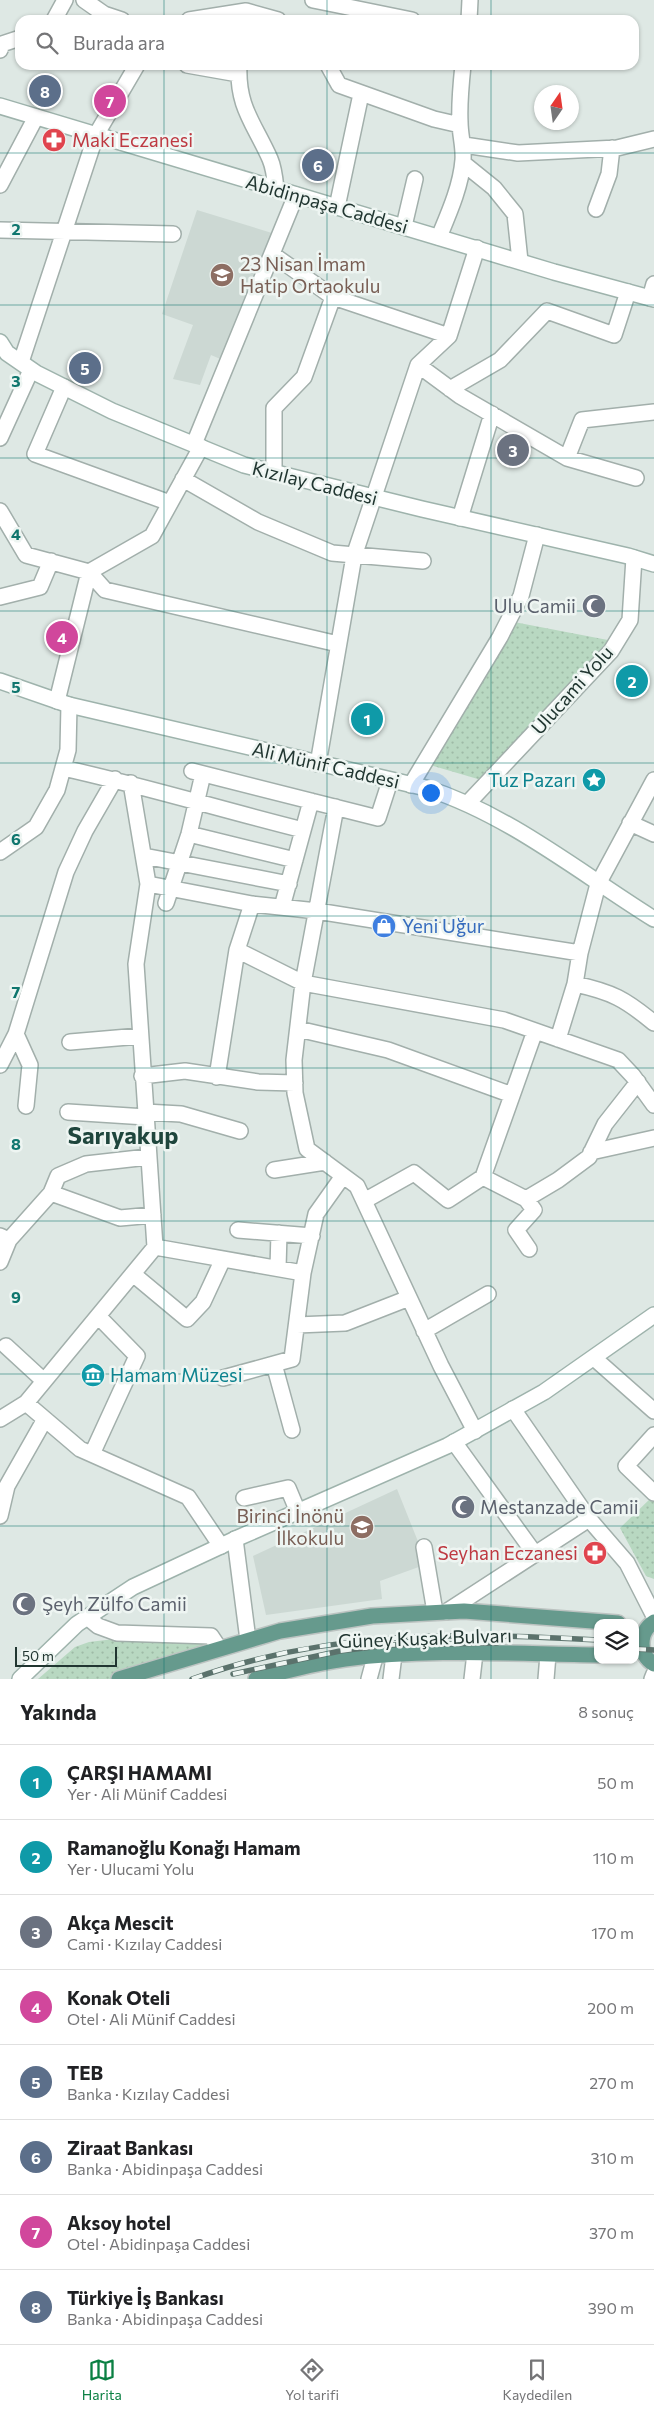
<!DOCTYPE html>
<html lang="tr">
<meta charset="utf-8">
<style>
body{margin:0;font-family:Commissioner,sans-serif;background:#f6f6f6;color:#202124}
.controls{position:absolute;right:15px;bottom:15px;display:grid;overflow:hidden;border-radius:10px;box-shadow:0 1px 4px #0004}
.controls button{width:45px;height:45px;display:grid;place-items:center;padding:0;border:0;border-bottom:1px solid #e0e0e0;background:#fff;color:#202124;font:25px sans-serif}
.compass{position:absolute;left:534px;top:85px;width:45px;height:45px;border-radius:50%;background:#fff;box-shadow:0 1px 4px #0004;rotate:13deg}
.scale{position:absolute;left:15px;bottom:12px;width:102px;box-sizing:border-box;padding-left:5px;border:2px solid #213631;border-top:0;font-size:14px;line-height:18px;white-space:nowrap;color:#213631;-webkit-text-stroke:4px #eef5f2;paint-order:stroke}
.you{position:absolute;left:430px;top:792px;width:18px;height:18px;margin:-12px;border:4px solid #fff;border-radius:50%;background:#1a73e8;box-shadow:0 0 0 8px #1a73e833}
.badge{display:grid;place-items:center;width:32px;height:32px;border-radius:50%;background:#0b8043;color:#fff;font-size:16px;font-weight:700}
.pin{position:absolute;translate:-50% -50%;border:2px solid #fff;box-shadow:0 1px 5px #0006}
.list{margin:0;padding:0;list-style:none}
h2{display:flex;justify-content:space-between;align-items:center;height:65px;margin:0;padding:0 20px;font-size:21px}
h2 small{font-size:16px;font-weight:400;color:#757577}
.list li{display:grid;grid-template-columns:32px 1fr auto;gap:15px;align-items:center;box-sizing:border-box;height:75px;padding:0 20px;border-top:1px solid #e0e0e0}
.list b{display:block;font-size:19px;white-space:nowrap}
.list p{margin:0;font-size:16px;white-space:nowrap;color:#757577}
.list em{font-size:16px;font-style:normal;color:#757577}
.icon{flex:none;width:28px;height:28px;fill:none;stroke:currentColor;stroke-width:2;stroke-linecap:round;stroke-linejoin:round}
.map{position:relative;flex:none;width:654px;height:1679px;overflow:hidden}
.search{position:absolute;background:#fff;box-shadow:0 1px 4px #0004;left:15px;right:15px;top:15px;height:55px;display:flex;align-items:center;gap:12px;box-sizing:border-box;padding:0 18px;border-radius:15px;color:#757577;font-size:19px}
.sheet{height:665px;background:#fff}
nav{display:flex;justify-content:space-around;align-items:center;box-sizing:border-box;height:70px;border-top:1px solid #e0e0e0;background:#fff;font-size:14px;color:#757577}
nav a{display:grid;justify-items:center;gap:2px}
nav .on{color:#0b8043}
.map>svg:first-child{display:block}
</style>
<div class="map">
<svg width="654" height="1679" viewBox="0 0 654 1679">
<defs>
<pattern id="grass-dots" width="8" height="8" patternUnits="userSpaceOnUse" patternTransform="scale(1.25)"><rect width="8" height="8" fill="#b8d8c1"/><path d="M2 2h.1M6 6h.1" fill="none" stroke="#9ebaa6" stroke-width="1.8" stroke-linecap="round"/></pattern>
</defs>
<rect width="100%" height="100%" fill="#dee8e4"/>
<path fill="#ccd8d3" d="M197,210L285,237L232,364L211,355L200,385L173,379L193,325L162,314Z
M397,1489L427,1564L380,1581L382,1599L266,1615L253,1556Z"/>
<path fill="url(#grass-dots)" d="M514,622L613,641L488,782L430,765Z
M653,1496L654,1497V1579L646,1576L620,1528Z
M131,1637H169L207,1645L111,1679H38L75,1647L89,1642Z"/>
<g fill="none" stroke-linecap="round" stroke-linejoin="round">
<g stroke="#a2afab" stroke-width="18">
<path id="minor" d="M84,0L104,14L122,20
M313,0L412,20
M54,20L65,0
M189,20L246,11L278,20
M469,20L470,0
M0,50L2,44L20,38
M187,65L238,74
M239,65C237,107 254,123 270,159C274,168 275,179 276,189
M328,65L339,85L434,119L460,125
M464,145L518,153L617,148L654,139
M463,163L494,188L515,214L520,261
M0,185L36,117
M337,207L361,94
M596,209L609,174L612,148
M404,226L415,179
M0,230L173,234
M439,237C449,213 461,186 463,160C464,147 460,135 460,122C459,103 461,84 463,65
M272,254L333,297L449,336
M650,298L654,284
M21,362L96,135L137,65
M418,365L460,396L567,458L636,478
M64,387L35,454L170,503
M450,389L500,360L547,311L614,335L628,292
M0,438L31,370
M194,444L296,195
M567,458L582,420L654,412
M274,472V408L304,377L333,297
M183,479L258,522L332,553L423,561
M0,511L26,555L89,572L152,536L201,447
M460,518L492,414
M89,572L105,590L338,644
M0,597L40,587L51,561
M57,701L89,572
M318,764L354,556L418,365L449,336L477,248
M63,768C144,786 223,810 303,830
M192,771L378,818L390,781
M411,785L500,637L521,596L537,535
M468,803L611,651L630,620L634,558
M336,807L303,983L294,1060L295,1093L307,1149L357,1186L441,1366L475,1431
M630,823L654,834
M189,834L295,860
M0,852L36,827L57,790L68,750L69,705
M144,856L289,884
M148,884L252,904L317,911L580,953
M166,903L189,834L203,774
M282,907L311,801
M237,950L303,983L504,1020L618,1060L633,1076L654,1105
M575,984C612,992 625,999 654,1023
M298,1029L388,1050L512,1095
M16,1034L30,1065L26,1106
M558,1039L575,984L580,953L598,884L654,780
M70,1042L140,1036
M0,1065L16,1034L66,872L85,831L115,779
M142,1076L185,1071L258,1082L295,1083
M217,1077L237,950L252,904
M68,1112L146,1117
M145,1112L181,1114L240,1131
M591,1152L654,1138
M274,1170L325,1162
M483,1177L526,1199L558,1180L589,1157L605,1124L638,1082
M51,1193L120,1218L153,1215
M526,1199L534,1210L516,1230L529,1249
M364,1201L414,1173L448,1200L483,1177L535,1031
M238,1230L312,1236
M0,1236L9,1240L51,1193L58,1176L86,1164L148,1157
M155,1247L303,1273
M0,1262L9,1240
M278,1268L279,1233
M133,1274L187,1319L203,1302L223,1259
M297,1325L345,1323L409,1298
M424,1331L488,1294
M6,1346L44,1381
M594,1358L654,1411
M274,1364L292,1430
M223,1378L292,1359L303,1273L316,1214L343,1176
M26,1403L80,1449L188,1497L221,1546
M0,1419L26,1403L155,1247L136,964L148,884L131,783
M654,1435L626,1466L654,1493
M454,1442L535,1554
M92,1454L137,1356L98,1316
M244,1498L288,1488L298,1512
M0,1516L7,1486L45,1419
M235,1539L248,1640
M424,1547L435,1612
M446,1612L589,1519
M87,1617L98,1626L117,1633L211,1636L219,1648
M369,1679L375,1657
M391,1679L394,1655
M472,1679L475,1653
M546,1679L548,1655
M652,1679L654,1674"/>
</g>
<g stroke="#a2afab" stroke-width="18">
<path id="tertiary" d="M513,1409L589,1519L627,1563L654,1616"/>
</g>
<g stroke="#9eb3ac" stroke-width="18">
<path id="secondary" d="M0,106L554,272L654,299
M0,342L7,353L36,373L112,411L244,465L422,509L628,556L654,564
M0,681L69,705L426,788C510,815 580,873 654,919
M20,1679L77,1624L133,1587L240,1537L447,1446L544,1392L654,1315"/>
</g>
<g stroke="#bcc3c1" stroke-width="18">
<path id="primary" d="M654,1622C638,1632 638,1655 654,1664
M119,1679L280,1631L372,1616L464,1611L618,1623
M256,1679C285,1671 315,1663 345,1659C429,1648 514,1654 598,1655"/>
</g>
<use href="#minor" stroke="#fff" stroke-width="15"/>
<use href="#tertiary" stroke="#fff" stroke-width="15"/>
<use href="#secondary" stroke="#fff" stroke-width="15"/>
<use href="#primary" stroke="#669a8d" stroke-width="15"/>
<g stroke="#5b726c" stroke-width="5.5">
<path id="rail" d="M635,1649L654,1650
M233,1674L340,1651L388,1645L497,1643
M192,1679C329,1630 455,1632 598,1640"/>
</g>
<use href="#rail" stroke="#eef5f2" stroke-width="4" stroke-dasharray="11" stroke-linecap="butt"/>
</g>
<path fill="none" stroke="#0f766e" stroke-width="1" stroke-opacity="0.55" d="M164,0V20M327,0V20M491,0V20M164,65V1679M327,65V1679M491,65V1679M0,153H654M0,305H654M0,458H654M0,611H654M0,763H654M0,916H654M0,1068H654M0,1221H654M0,1374H654M0,1526H654"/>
<defs>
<g id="pharmacy-disc" transform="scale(1.25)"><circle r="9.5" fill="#e0444e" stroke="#eef5f2"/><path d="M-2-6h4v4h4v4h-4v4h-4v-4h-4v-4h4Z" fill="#fff"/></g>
<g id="school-disc" transform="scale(1.25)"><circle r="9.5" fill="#8d6e63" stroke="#eef5f2"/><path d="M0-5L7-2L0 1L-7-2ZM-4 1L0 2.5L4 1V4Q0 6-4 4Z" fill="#fff"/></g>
<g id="mosque-disc" transform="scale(1.25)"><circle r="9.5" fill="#6b7280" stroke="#eef5f2"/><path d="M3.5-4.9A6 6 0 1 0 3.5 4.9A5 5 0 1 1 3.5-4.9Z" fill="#fff"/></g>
<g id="sight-disc" transform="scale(1.25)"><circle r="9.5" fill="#0f9aa8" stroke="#eef5f2"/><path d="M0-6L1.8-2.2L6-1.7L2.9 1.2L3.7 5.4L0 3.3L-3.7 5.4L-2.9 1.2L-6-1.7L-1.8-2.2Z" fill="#fff"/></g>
<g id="shop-disc" transform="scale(1.25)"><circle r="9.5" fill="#3f7fe0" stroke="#eef5f2"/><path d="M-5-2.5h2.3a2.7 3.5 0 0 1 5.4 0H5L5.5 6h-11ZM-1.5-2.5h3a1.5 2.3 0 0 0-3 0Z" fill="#fff"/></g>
<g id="museum-disc" transform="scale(1.25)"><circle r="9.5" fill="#0f9aa8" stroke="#eef5f2"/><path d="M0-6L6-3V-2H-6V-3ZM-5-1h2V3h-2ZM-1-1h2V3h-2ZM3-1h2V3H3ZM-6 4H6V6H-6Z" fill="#fff"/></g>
</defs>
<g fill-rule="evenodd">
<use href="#pharmacy-disc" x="54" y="140"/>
<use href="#school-disc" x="222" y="275"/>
<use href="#mosque-disc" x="594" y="606"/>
<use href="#sight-disc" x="594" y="780"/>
<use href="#shop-disc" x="384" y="926"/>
<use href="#museum-disc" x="93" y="1375"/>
<use href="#mosque-disc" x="463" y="1507"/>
<use href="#school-disc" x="362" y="1527"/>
<use href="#pharmacy-disc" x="595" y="1553"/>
<use href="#mosque-disc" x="24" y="1604"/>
</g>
<g text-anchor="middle" stroke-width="5" stroke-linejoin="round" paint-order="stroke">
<g font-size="19" fill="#be3a42" stroke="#eef5f2" text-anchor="start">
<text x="72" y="147">Maki Eczanesi</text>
<text x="578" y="1560" text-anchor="end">Seyhan Eczanesi</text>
</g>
<g font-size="19" fill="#213631" stroke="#eef5f2">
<text transform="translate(327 204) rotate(16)" y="7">Abidinpaşa Caddesi</text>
<text transform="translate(315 483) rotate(14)" y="7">Kızılay Caddesi</text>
<text transform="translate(572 690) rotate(-48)" y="7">Ulucami Yolu</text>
<text transform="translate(326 765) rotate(13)" y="7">Ali Münif Caddesi</text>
<text transform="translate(425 1638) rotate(-2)" y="7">Güney Kuşak Bulvarı</text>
</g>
<g font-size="19" fill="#785e54" stroke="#eef5f2" text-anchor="start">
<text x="240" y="271">23 Nisan İmam<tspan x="240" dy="22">Hatip Ortaokulu</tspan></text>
<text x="344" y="1523" text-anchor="end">Birinci İnönü<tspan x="344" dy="22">İlkokulu</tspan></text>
</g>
<g font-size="19" fill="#5b616d" stroke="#eef5f2" text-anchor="start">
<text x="576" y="613" text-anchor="end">Ulu Camii</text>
<text x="480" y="1514">Mestanzade Camii</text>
<text x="42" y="1611">Şeyh Zülfo Camii</text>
</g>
<g font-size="19" fill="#0d838f" stroke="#eef5f2" text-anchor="end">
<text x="576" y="787">Tuz Pazarı</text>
<text x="110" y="1382" text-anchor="start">Hamam Müzesi</text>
</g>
<g font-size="19" fill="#366cbe" stroke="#eef5f2" text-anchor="start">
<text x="402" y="933">Yeni Uğur</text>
</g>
<g font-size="24" font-weight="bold" fill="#1f463d" stroke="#eef5f2">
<text x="123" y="1144">Sarıyakup</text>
</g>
</g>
<g font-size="16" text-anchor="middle" font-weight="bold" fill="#0f766e" stroke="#eef5f2" stroke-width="5" stroke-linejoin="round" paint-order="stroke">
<text x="16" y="235">2</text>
<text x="16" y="387">3</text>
<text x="16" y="540">4</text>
<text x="16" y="693">5</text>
<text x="16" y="845">6</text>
<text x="16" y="998">7</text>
<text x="16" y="1150">8</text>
<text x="16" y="1303">9</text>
</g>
</svg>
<div class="controls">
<button><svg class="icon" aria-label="layers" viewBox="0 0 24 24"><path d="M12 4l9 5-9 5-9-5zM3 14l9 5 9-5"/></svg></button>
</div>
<svg class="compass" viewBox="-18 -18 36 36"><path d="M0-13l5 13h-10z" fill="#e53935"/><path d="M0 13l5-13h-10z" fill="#757577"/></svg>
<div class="scale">50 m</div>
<div class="you"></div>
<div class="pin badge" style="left:367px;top:719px;background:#0f9aa8">1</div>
<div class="pin badge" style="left:632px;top:681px;background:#0f9aa8">2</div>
<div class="pin badge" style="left:513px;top:450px;background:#6b7280">3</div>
<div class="pin badge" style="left:62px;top:637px;background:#d1479c">4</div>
<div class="pin badge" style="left:85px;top:368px;background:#5c6f8a">5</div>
<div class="pin badge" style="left:318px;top:165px;background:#5c6f8a">6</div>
<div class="pin badge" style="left:110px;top:101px;background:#d1479c">7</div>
<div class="pin badge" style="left:45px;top:91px;background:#5c6f8a">8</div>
<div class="search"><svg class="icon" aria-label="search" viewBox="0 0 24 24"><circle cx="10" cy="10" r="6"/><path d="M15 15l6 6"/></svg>Burada ara</div>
</div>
<section class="sheet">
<h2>Yakında<small>8 sonuç</small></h2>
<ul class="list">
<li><span class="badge" style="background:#0f9aa8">1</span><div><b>ÇARŞI HAMAMI</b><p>Yer · Ali Münif Caddesi</p></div><em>50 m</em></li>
<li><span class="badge" style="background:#0f9aa8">2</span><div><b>Ramanoğlu Konağı Hamam</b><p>Yer · Ulucami Yolu</p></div><em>110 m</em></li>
<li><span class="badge" style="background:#6b7280">3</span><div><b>Akça Mescit</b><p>Cami · Kızılay Caddesi</p></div><em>170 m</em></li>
<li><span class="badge" style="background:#d1479c">4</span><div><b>Konak Oteli</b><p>Otel · Ali Münif Caddesi</p></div><em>200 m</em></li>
<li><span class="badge" style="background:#5c6f8a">5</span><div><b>TEB</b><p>Banka · Kızılay Caddesi</p></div><em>270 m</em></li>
<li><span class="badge" style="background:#5c6f8a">6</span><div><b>Ziraat Bankası</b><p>Banka · Abidinpaşa Caddesi</p></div><em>310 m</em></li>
<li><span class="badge" style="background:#d1479c">7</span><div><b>Aksoy hotel</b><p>Otel · Abidinpaşa Caddesi</p></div><em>370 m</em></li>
<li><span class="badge" style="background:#5c6f8a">8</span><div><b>Türkiye İş Bankası</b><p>Banka · Abidinpaşa Caddesi</p></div><em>390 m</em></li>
</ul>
</section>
<nav>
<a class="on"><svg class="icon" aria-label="map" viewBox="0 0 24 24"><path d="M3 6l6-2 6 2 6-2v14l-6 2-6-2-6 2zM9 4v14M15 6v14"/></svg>Harita</a>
<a><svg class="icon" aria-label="directions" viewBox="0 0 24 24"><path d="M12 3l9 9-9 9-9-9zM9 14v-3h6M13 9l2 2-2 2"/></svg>Yol tarifi</a>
<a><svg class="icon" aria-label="saved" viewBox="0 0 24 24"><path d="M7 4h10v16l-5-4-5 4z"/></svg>Kaydedilen</a>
</nav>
